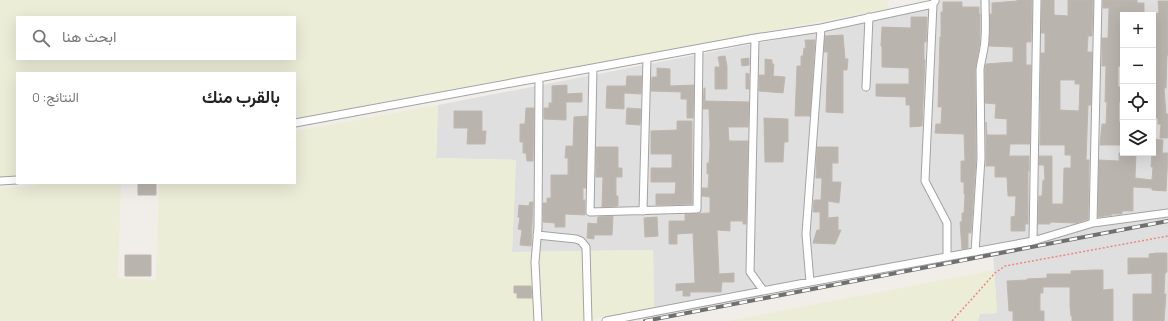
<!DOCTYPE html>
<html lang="ar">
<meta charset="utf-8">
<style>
body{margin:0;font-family:Manrope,Vazirmatn,sans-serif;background:#f2f2f2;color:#222;direction:rtl}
.controls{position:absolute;right:12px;top:12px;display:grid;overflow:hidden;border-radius:0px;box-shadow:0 4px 16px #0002}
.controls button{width:36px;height:36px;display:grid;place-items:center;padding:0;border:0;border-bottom:1px solid #e0e0e0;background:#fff;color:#222;font:20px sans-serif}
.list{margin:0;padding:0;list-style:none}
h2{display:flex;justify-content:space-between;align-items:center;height:52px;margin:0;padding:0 16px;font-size:17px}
h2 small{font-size:13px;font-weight:400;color:#767676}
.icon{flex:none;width:22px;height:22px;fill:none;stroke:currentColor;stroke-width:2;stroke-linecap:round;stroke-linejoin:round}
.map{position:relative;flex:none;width:1168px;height:321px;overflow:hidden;direction:ltr}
.search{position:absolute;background:#fff;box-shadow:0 4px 16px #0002;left:16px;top:16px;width:280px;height:44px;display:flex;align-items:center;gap:10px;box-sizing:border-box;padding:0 14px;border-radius:0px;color:#767676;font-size:15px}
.panel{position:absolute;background:#fff;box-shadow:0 4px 16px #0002;left:16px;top:72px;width:280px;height:112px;border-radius:0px;direction:rtl}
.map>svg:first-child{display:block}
</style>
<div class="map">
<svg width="1168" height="321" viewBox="0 0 1168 321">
<rect width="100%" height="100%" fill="#f1eeea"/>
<path fill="#e0dfdf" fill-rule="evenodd" d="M939,0H1168V321H978L979,314L997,313L993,252L654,308L653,250L512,252L516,160L436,158L438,105L892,17L937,6ZM1123,15H1153V153H1123Z"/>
<path fill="#ecedd7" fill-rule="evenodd" d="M0,0H887L889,9L295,118V73H17V178L0,180ZM17,17H295V59H17Z
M438,105L436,158L516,160L512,252L653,250L654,308L584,321H0V188L31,186L44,183H121L118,278L156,280L159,183H295V131Z
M994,270L997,313L980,314L978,321H728Z"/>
<path fill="#bab4af" stroke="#c1b6ad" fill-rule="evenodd" d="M1017,0H1032L1031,42H1026V65H1031L1030,144H1010L1009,156H1029V171H1028V224H1025V231H1011V217L1015,216L1016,196H1008L1007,177H995V166H986V122L987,135H1007V119L995,118L996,104L985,103V70L986,64L1013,62V47L989,46L990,14H992V3L1017,1Z
M1042,0H1054V15L1068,16V0H1093L1092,36H1088L1087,52H1092L1091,105H1088L1086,160H1089L1088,219L1076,223L1050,222V224H1038L1039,196H1042L1043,180H1045L1044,165H1039V156H1052V204H1063L1064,168H1071V155H1065V145H1040L1041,53H1045V33H1041ZM1060,80H1075V84H1080L1079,111L1060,110Z
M1103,0H1137V3H1144V14H1123V66H1118V87H1123V102H1119V122H1123V145H1100L1102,124H1106L1107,102H1105L1106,66H1102V38H1108L1109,8H1103Z
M1158,1H1168V55H1167L1166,88H1164L1166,114H1168V138H1160L1161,124H1158V118H1153V13H1159Z
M943,2H962V7H979V14H980V42L975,70L976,158L971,233H968V248L962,249L960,222H962V213H964L965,194H964V182H961V161H965L964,134L935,133L936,124H941L942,107H938L940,37H941V12H943Z
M911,17H927L926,42H924V60H925L922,126L910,127V105H906V97L876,96V84H909V68L882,67V46H881L882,27L911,28Z
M843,35L845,59H848L847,70H843V113L826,112L828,52H824L825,36Z
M805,40H815L810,116H795L797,66H801V56H803L804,48H806Z
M725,56L727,66V89H715V67H720L718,57Z
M749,58V65L742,66L741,59Z
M765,59L772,60V64H774L773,76L785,77L783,93L759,91V75H765Z
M657,68L670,69V86L694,85L693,118H687V99H681V92L651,91L652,77H657Z
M746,73L749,74V89H746Z
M627,76H642L641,94L624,93V109L606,108L607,86H626Z
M567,85V94L582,93V102H566V120L544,119V108H549V103H552V86Z
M704,88H705V101L749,102L748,127H728L729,141H748L746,224H743V221H730V231L717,230L719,274L734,273V282H722L721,292H690V296H683V290L676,291V284L695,283L693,233L677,234V244H669V221H685V214L710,213V197L702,196V188H708L709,174H707V163H709L710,145L709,109H703Z
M526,108H534L533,161H527L526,153H523V142H520V124H525Z
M627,108L641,109L640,125L626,124Z
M454,111H482V131H486L485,144H467L468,128H454Z
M587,116L586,188H583V200H585V215L565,214V227H555V223L543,222V203H547V198H551V175H568V158H565L566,146H573L574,117Z
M764,118L788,119V142H784L783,162H765Z
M677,121H692V204L656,205V194H675L676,182H651V168H672V154H651V131L677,130Z
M1153,139L1163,140L1162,153H1168L1166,191L1152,190V188L1133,187V211H1122V214H1112V215L1098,217L1099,160L1119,161V153H1136L1135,178L1152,180L1153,167H1151Z
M596,147H618V168H622V177H616V196H618V206L602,207L603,177H596Z
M817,147H838V163H832V182H841L839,203L828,201V218L838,217V230H841L835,244L813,243L817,230H820V212H813L814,200H821L822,178H816Z
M138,183H156V195H138Z
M530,202H533L531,246L520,245L522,230L518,229L520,218L518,217L519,205L529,206Z
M613,216L612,235H594V239L587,238L588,223L597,224L598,217Z
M657,217L658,236L645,237L644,218Z
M1156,253H1167V272L1165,273L1164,294H1166L1164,321H1133V294H1152V273L1128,274V258H1149V254Z
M125,255H151V276H125Z
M1093,270H1103V290L1113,289V321H1072V316H1071L1070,306V287H1043V293H1040V311H1044V321H1013V311H1009L1007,281L1027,280V279L1047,278V274H1071V271Z
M514,286H531L532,298H517V293H514Z"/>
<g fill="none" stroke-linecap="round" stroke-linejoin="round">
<g stroke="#a3a3a3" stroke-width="9">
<path id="street" d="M935,1L933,4L925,181L947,223V257
M755,38L750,272L763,290
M593,68L590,212L697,209L699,49
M866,87L869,17
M295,123L755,38L821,28L933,4
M0,181L17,180
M643,211L647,58
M1093,223L1098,0
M537,235L576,239L581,241L586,247L588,321
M1033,241L1037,0
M975,252L981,158L980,70C981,59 985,49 985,38C986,26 985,13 985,0
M810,282L806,234L821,28
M538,321L535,262L538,227L539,78
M606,321L810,282L1033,241L1093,223L1168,213"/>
</g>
<path stroke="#ec897f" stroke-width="1.5" stroke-dasharray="2 2" stroke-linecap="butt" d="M952,321L995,273L1005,266L1168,236"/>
<use href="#street" stroke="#fff" stroke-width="7"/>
<g stroke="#707070" stroke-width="4">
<path id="rail" d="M645,321L1168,221"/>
</g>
<use href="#rail" stroke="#fff" stroke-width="2.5" stroke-dasharray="8" stroke-linecap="butt"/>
</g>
</svg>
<div class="controls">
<button>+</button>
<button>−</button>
<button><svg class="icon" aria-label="locate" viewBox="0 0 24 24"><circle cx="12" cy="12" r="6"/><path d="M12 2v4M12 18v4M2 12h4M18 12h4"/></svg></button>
<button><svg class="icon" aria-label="layers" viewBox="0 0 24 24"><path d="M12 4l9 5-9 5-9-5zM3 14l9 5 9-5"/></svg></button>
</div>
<div class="search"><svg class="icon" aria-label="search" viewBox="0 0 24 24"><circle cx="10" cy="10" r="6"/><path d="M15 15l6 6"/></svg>ابحث هنا</div>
<section class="panel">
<h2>بالقرب منك<small>النتائج: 0</small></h2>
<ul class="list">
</ul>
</section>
</div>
